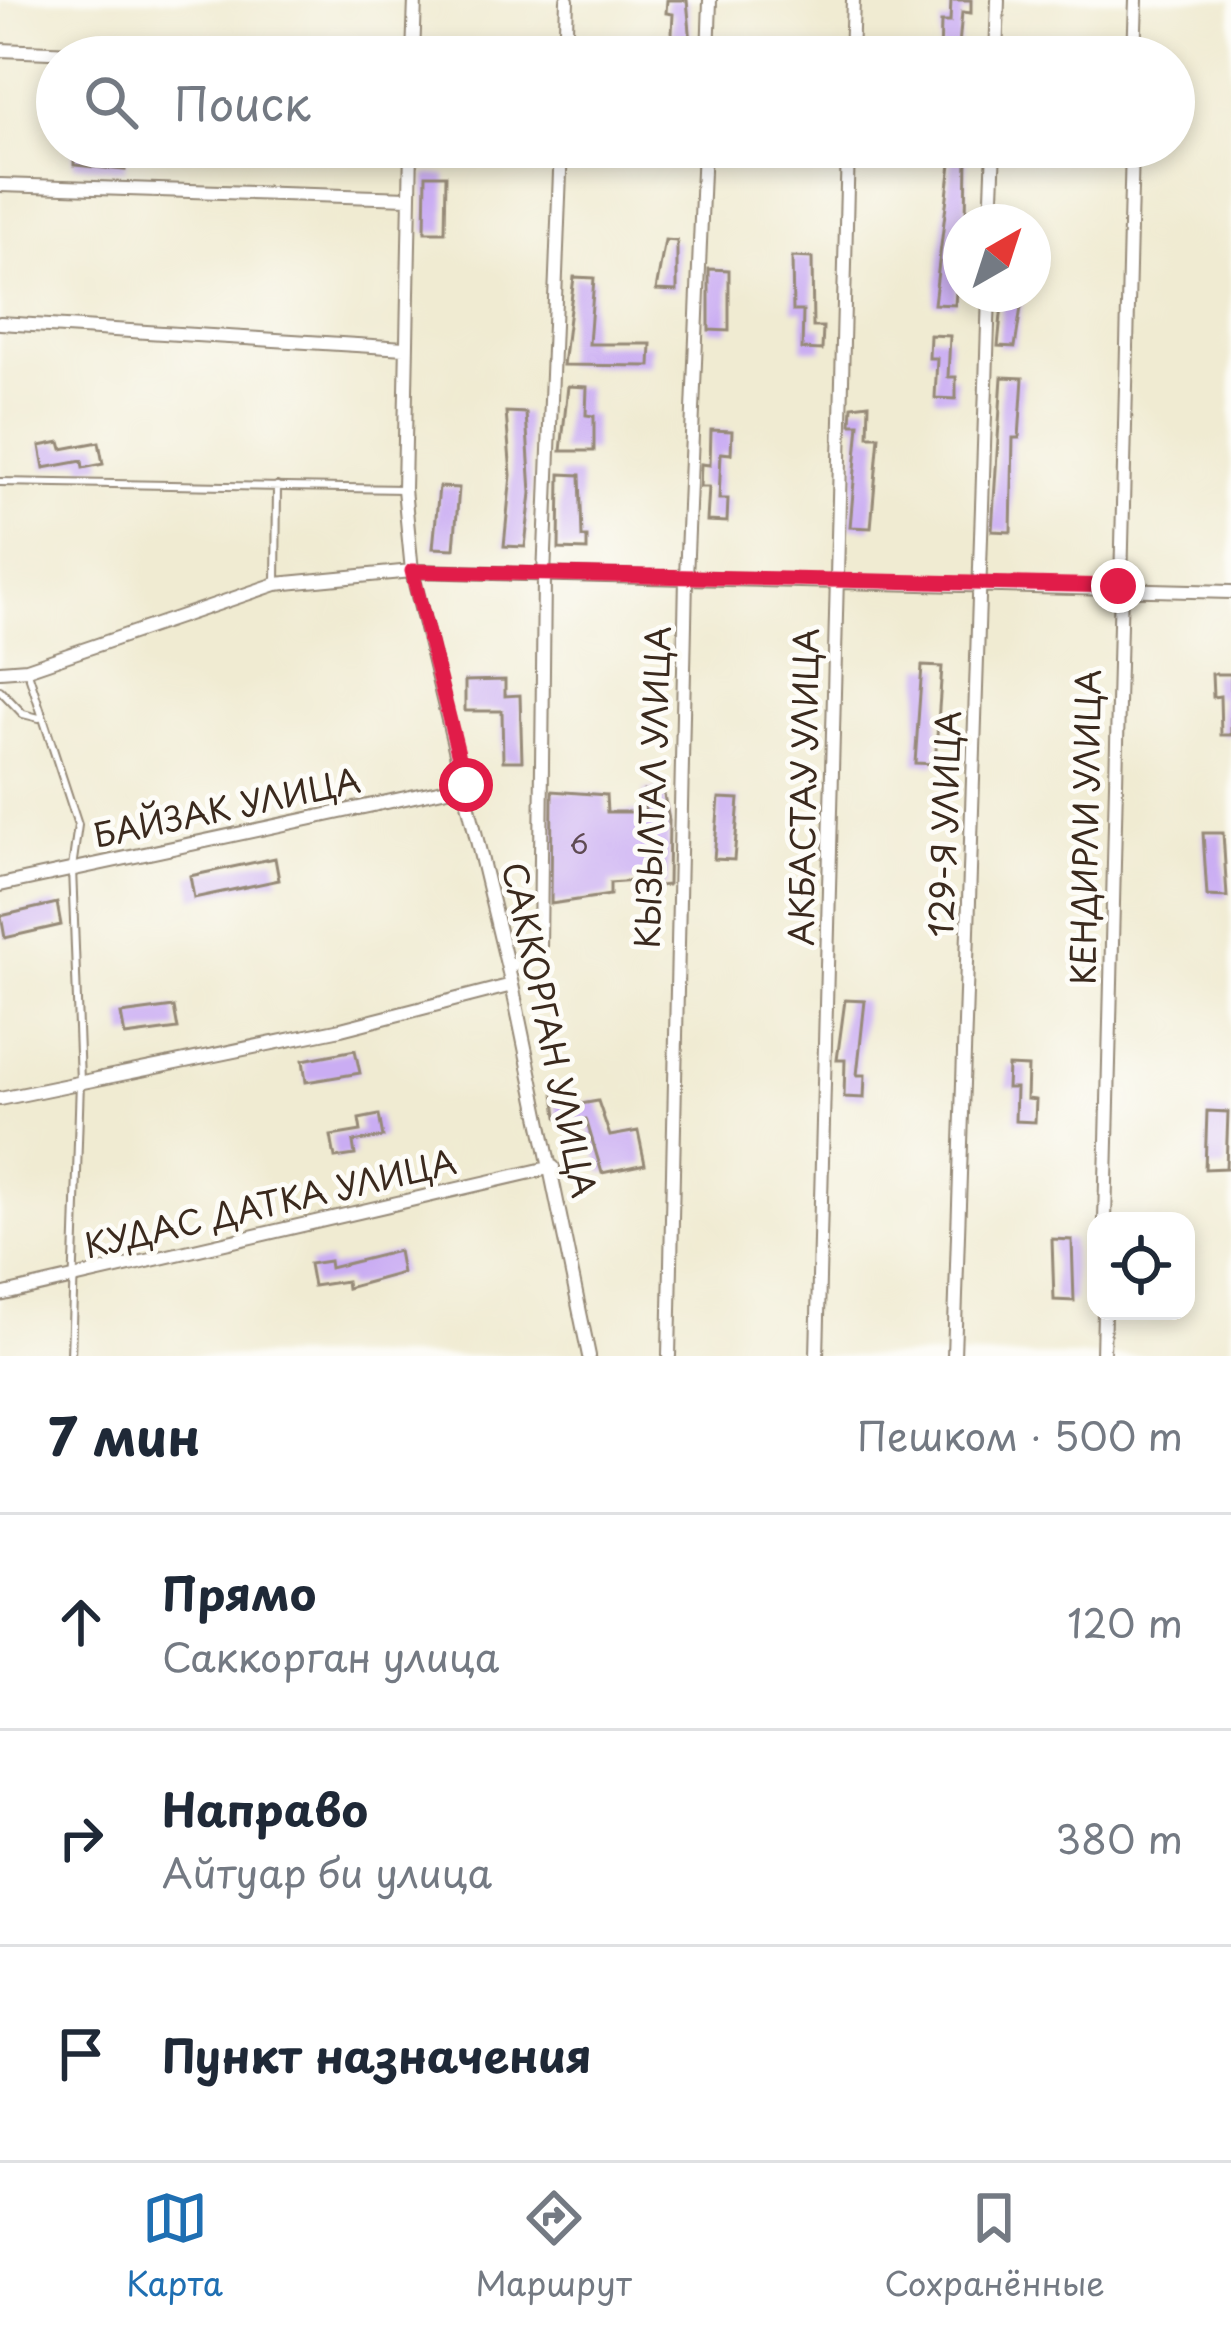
<!DOCTYPE html>
<html lang="ru">
<meta charset="utf-8">
<style>
body{margin:0;font-family:"Playpen Sans",sans-serif;background:#f2f2f3;color:#1f2937}
.controls{position:absolute;right:36px;bottom:36px;display:grid;overflow:hidden;border-radius:24px;box-shadow:0 6px 18px #0003}
.controls button{width:108px;height:108px;display:grid;place-items:center;padding:0;border:0;border-bottom:3px solid #e0e1e3;background:#fff;color:#1f2937;font:60px sans-serif}
.compass{position:absolute;left:943px;top:204px;width:108px;height:108px;border-radius:50%;background:#fff;box-shadow:0 6px 18px #0003;rotate:39deg}
.stop{position:absolute;width:36px;height:36px;margin:-27px;border:9px solid #e11d48;border-radius:50%;background:#fff}
.stop.end{background:#e11d48;border-color:#fff;box-shadow:0 3px 12px #0008}
.list{margin:0;padding:0;list-style:none}
h2{display:flex;justify-content:space-between;align-items:center;height:156px;margin:0;padding:0 48px;font-size:51px}
h2 small{font-size:39px;font-weight:400;color:#747a83}
.list li{display:grid;grid-template-columns:78px 1fr auto;gap:36px;align-items:center;box-sizing:border-box;height:216px;padding:0 48px;border-top:3px solid #e0e1e3}
.list b{display:block;font-size:45px;white-space:nowrap}
.list p{margin:0;font-size:39px;white-space:nowrap;color:#747a83}
.list em{font-size:39px;font-style:normal;color:#747a83}
.icon{flex:none;width:66px;height:66px;fill:none;stroke:currentColor;stroke-width:2;stroke-linecap:round;stroke-linejoin:round}
.map{position:relative;flex:none;width:1231px;height:1356px;overflow:hidden}
.search{position:absolute;background:#fff;box-shadow:0 6px 18px #0003;left:36px;right:36px;top:36px;height:132px;display:flex;align-items:center;gap:30px;box-sizing:border-box;padding:0 42px;border-radius:66px;color:#747a83;font-size:45px}
.sheet{height:804px;background:#fff}
nav{display:flex;justify-content:space-around;align-items:center;box-sizing:border-box;height:168px;border-top:3px solid #e0e1e3;background:#fff;font-size:33px;color:#747a83}
nav a{display:grid;justify-items:center;gap:6px}
nav .on{color:#1f6fb2}
.map>svg:first-child{display:block}
</style>
<div class="map">
<svg width="1231" height="1356" viewBox="0 0 1231 1356">
<rect width="100%" height="100%" fill="#fdfcf7"/>
<filter id="ink" filterUnits="userSpaceOnUse"><feTurbulence type="fractalNoise" baseFrequency=".00833" numOctaves="2"/><feDisplacementMap in="SourceGraphic" scale="24" xChannelSelector="R" yChannelSelector="G"/><feConvolveMatrix kernelMatrix="1 2 1 2 8 2 1 2 1" color-interpolation-filters="sRGB"/></filter>
<filter id="wash" filterUnits="userSpaceOnUse"><feTurbulence type="fractalNoise" baseFrequency=".004" numOctaves="4" result="noise"/><feDisplacementMap in="SourceGraphic" scale="48" xChannelSelector="R" yChannelSelector="G"/><feGaussianBlur stdDeviation="2.7" result="paint"/><feColorMatrix in="noise" values="0 0 0 0 0 0 0 0 0 0 0 0 0 0 0 0 0 1.4 0 .05"/><feComposite in="paint" operator="in"/></filter>
<g filter="url(#wash)">
<rect width="100%" height="100%" fill="#f0ebd2"/>
<g id="blocks">
<path fill="#caadf3" d="M667,0H687L692,53L671,52L673,14L666,13Z
M951,0H971V13L962,12L958,57H940L941,22H950Z
M74,147L126,148L125,170L74,165Z
M953,147H973V157H967L966,222H961L955,305L934,304Z
M426,175H446L445,232H425Z
M665,240L677,241V291L656,290Z
M792,257L812,258L813,327H823L822,350L802,349L803,311H793Z
M709,269L729,270V331L709,330Z
M574,277L594,278L589,344H651L650,366L563,365Z
M1003,294H1023L1015,347L998,346Z
M930,335L950,336L948,377H956V399L935,398L937,358H929Z
M1002,377L1023,378L1019,438H1013L1011,532L992,531Z
M568,386L587,387L586,415L594,416V451H561Z
M869,404L868,436H879L871,528L850,527L859,424H851L852,406Z
M506,412L526,413L531,493L525,547L504,546L511,475Z
M711,430L732,431L731,454L721,453L719,499H728L727,522L707,521L709,487H700L701,464L710,465Z
M60,442L62,449L99,442L103,464L83,468L82,461L44,468L40,446Z
M560,474L580,475L582,537H587V550L559,549Z
M439,487L459,488L454,549L433,548Z
M922,666L942,667L935,764L915,763Z
M1212,674H1231V735H1221L1220,696L1213,697Z
M505,680V696L520,695L522,761H503L502,711H465V681Z
M663,790L669,820L668,885L649,887L648,880L610,883V895L551,904L552,791L606,795L607,812H645L644,791Z
M719,798L739,799L734,860L714,859Z
M1203,833H1223L1227,897L1207,896Z
M275,858L279,880L194,898L190,876Z
M57,903L61,925L5,938L1,916Z
M845,1000L865,1001L857,1075H865L864,1098L844,1097L845,1060H837Z
M174,1007L178,1029L125,1036L121,1014Z
M355,1050L360,1073L306,1082L303,1060Z
M1008,1066L1028,1067L1027,1099L1036,1100L1035,1122L1015,1121L1016,1088H1007Z
M572,1089L575,1105L598,1101L610,1136L638,1131L645,1164L602,1173L586,1119L565,1123L557,1117L554,1093Z
M1207,1111L1228,1112L1226,1168L1205,1169Z
M379,1115L383,1137L353,1142L355,1155L335,1158L331,1136L361,1131L359,1119Z
M1052,1239L1072,1240L1074,1301L1054,1300Z
M398,1251L402,1273L347,1288L346,1281L313,1286L309,1264L329,1261L330,1268Z"/>
</g>
</g>
<g filter="url(#ink)">
<use href="#blocks" fill-opacity="0" stroke="#968a78" stroke-width="3"/>
<g fill="none" stroke-linecap="round" stroke-linejoin="round">
<g stroke="#968a78" stroke-width="10">
<path id="service" d="M0,482L404,489
M276,584L277,486
M27,669L78,825L72,868L80,1081L71,1356
M0,690L23,714L39,718"/>
</g>
<g stroke="#968a78" stroke-width="16">
<path id="minor" d="M0,50L173,57
M413,57L415,0
M565,57L567,0
M708,57L710,0
M851,57L853,0
M996,57L998,0
M1134,57L1136,0
M411,147L404,489L412,571L512,985L589,1356
M0,185L409,198
M991,222L994,147
M0,323L405,348
M0,671L27,669L276,584L412,571L1231,592
M0,885L466,785
M508,967L540,951L544,577L561,147
M0,1099L341,1029L512,985
M1105,1221L1132,147
M0,1295L553,1167
M669,1356L686,578L704,147
M817,1356L848,147
M954,1356L989,294
M1103,1356L1104,1311"/>
</g>
<use href="#service" stroke="#fff" stroke-width="6"/>
<use href="#minor" stroke="#fff" stroke-width="12"/>
</g>
</g>
<g fill="none" stroke-linecap="round" stroke-linejoin="round" filter="url(#ink)">
<path stroke="#e11d48" stroke-width="15" d="M466,785L412,571L1118,586"/>
</g>
<g text-anchor="middle" stroke-width="10" stroke-linejoin="round" paint-order="stroke">
<g font-size="27" fill="#5f4b53">
<text x="579" y="854">6</text>
</g>
<g font-size="33" fill="#3b2a1e" stroke="#fdfcf7">
<text transform="translate(653 787) rotate(-88)" y="12">КЫЗЫЛТАЛ УЛИЦА</text>
<text transform="translate(804 787) rotate(-89)" y="12">АКБАСТАУ УЛИЦА</text>
<text transform="translate(227 808) rotate(-12)" y="12">БАЙЗАК УЛИЦА</text>
<text transform="translate(945 824) rotate(-88)" y="12">129-Я УЛИЦА</text>
<text transform="translate(1086 827) rotate(-89)" y="12">КЕНДИРЛИ УЛИЦА</text>
<text transform="translate(549 1030) rotate(78)" y="12">САККОРГАН УЛИЦА</text>
<text transform="translate(270 1204) rotate(-13)" y="12">КУДАС ДАТКА УЛИЦА</text>
</g>
</g>
</svg>
<div class="controls">
<button><svg class="icon" aria-label="locate" viewBox="0 0 24 24"><circle cx="12" cy="12" r="6"/><path d="M12 2v4M12 18v4M2 12h4M18 12h4"/></svg></button>
</div>
<svg class="compass" viewBox="-18 -18 36 36"><path d="M0-13l5 13h-10z" fill="#e53935"/><path d="M0 13l5-13h-10z" fill="#747a83"/></svg>
<div class="stop" style="left:466px;top:785px"></div>
<div class="stop end" style="left:1118px;top:586px"></div>
<div class="search"><svg class="icon" aria-label="search" viewBox="0 0 24 24"><circle cx="10" cy="10" r="6"/><path d="M15 15l6 6"/></svg>Поиск</div>
</div>
<section class="sheet">
<h2>7 мин<small>Пешком · 500 m</small></h2>
<ul class="list">
<li><svg class="icon" aria-label="ahead" viewBox="0 0 24 24"><path d="M12 20V5M6 11l6-6 6 6"/></svg><div><b>Прямо</b><p>Саккорган улица</p></div><em>120 m</em></li>
<li><svg class="icon" aria-label="right" viewBox="0 0 24 24"><path d="M7 20v-9h11M14 6l5 5-5 5"/></svg><div><b>Направо</b><p>Айтуар би улица</p></div><em>380 m</em></li>
<li><svg class="icon" aria-label="arrive" viewBox="0 0 24 24"><path d="M6 21V4h12l-3 4 3 4H6"/></svg><div><b>Пункт назначения</b></div></li>
</ul>
</section>
<nav>
<a class="on"><svg class="icon" aria-label="map" viewBox="0 0 24 24"><path d="M3 6l6-2 6 2 6-2v14l-6 2-6-2-6 2zM9 4v14M15 6v14"/></svg>Карта</a>
<a><svg class="icon" aria-label="directions" viewBox="0 0 24 24"><path d="M12 3l9 9-9 9-9-9zM9 14v-3h6M13 9l2 2-2 2"/></svg>Маршрут</a>
<a><svg class="icon" aria-label="saved" viewBox="0 0 24 24"><path d="M7 4h10v16l-5-4-5 4z"/></svg>Сохранённые</a>
</nav>
